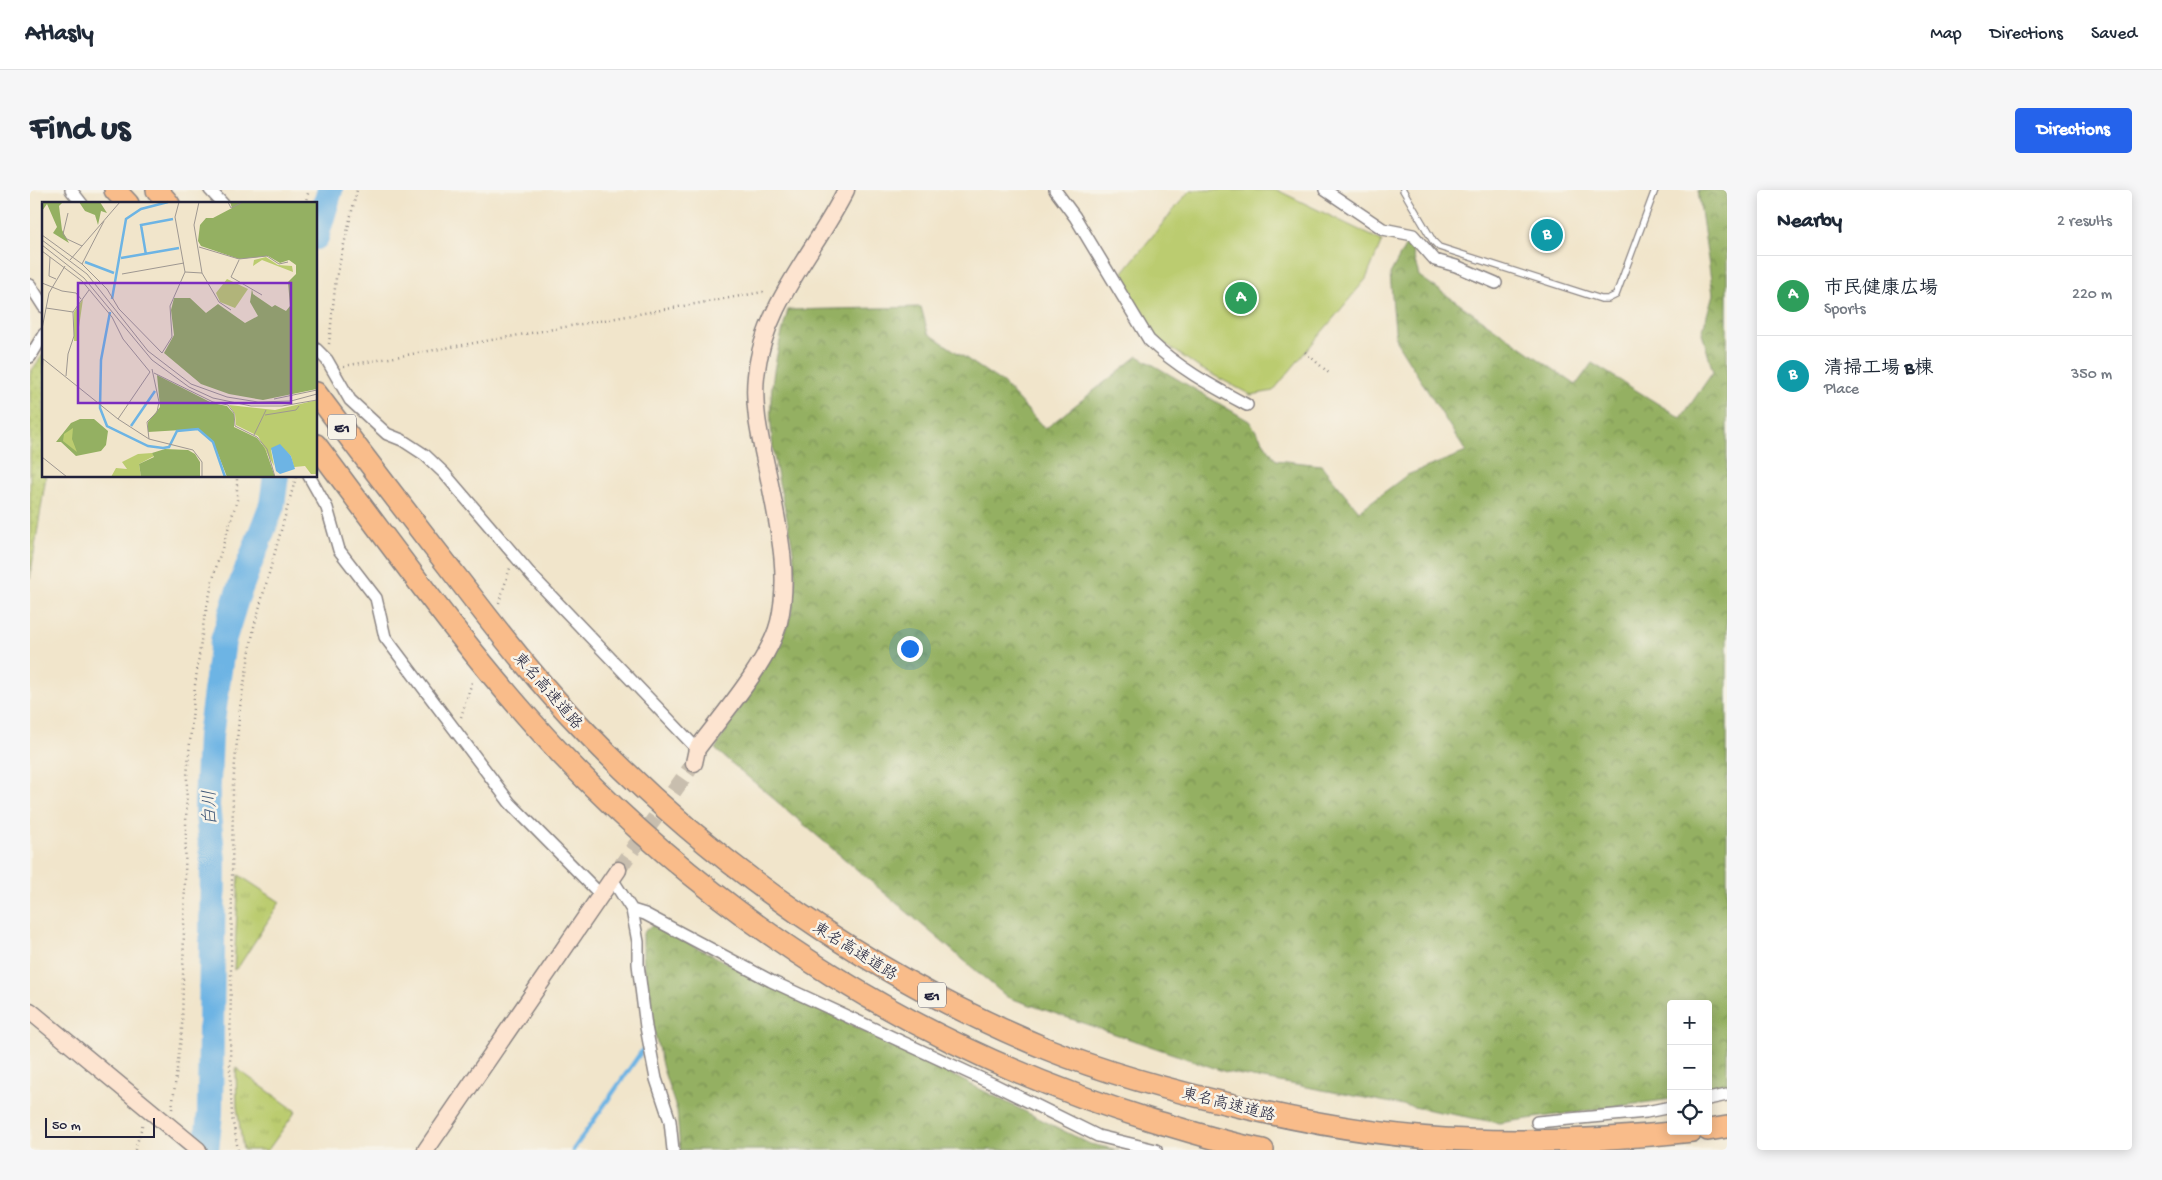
<!DOCTYPE html>
<meta charset="utf-8">
<style>
body{margin:0;font-family:"Gochi Hand","Klee One",sans-serif;background:#f6f6f7;color:#1f2937}
.controls{position:absolute;right:15px;bottom:15px;display:grid;overflow:hidden;border-radius:5px;box-shadow:0 2px 12px #0003}
.controls button{width:45px;height:45px;display:grid;place-items:center;padding:0;border:0;border-bottom:1px solid #e0e1e3;background:#fff;color:#1f2937;font:25px sans-serif}
.scale{position:absolute;left:15px;bottom:12px;width:110px;box-sizing:border-box;padding-left:5px;border:2px solid #22223b;border-top:0;font-size:14px;line-height:18px;white-space:nowrap;color:#22223b;-webkit-text-stroke:4px #f7f3e8;paint-order:stroke}
.you{position:absolute;left:879px;top:458px;width:18px;height:18px;margin:-12px;border:4px solid #fff;border-radius:50%;background:#1a73e8;box-shadow:0 0 0 8px #1a73e833}
.badge{display:grid;place-items:center;width:32px;height:32px;border-radius:50%;background:#2563eb;color:#fff;font-size:16px;font-weight:700}
.pin{position:absolute;translate:-50% -50%;border:2px solid #fff;box-shadow:0 1px 5px #0006}
.list{margin:0;padding:0;list-style:none}
h2{display:flex;justify-content:space-between;align-items:center;height:65px;margin:0;padding:0 20px;font-size:21px}
h2 small{font-size:16px;font-weight:400;color:#747a83}
.list li{display:grid;grid-template-columns:32px 1fr auto;gap:15px;align-items:center;box-sizing:border-box;height:80px;padding:0 20px;border-top:1px solid #e0e1e3}
.list b{display:block;font-size:19px;white-space:nowrap}
.list p{margin:0;font-size:16px;white-space:nowrap;color:#747a83}
.list em{font-size:16px;font-style:normal;color:#747a83}
.icon{flex:none;width:28px;height:28px;fill:none;stroke:currentColor;stroke-width:2;stroke-linecap:round;stroke-linejoin:round}
.map{position:relative;flex:none;width:1697px;height:960px;overflow:hidden;border-radius:5px}
header{display:flex;align-items:center;gap:30px;box-sizing:border-box;height:70px;padding:0 25px;background:#fff;border-bottom:1px solid #e0e1e3}
header strong{font-size:24px}
nav{display:flex;gap:28px;margin-inline-start:auto;font-size:18px}
.intro{display:flex;align-items:center;justify-content:space-between;box-sizing:border-box;height:120px;padding:0 30px}
h1{margin:0;font-size:35px}
.button{padding:12px 22px;border-radius:5px;background:#2563eb;color:#fff;font-size:18px;font-weight:700}
main{display:flex;gap:30px;padding:0 30px}
aside{flex:1;background:#fff;border-radius:5px;box-shadow:0 2px 12px #0003}
.map>svg:first-child{display:block}
</style>
<header>
<strong>Atlasly</strong>
<nav><a>Map</a><a>Directions</a><a>Saved</a></nav>
</header>
<div class="intro"><h1>Find us</h1><a class="button">Directions</a></div>
<main>
<div class="map">
<svg width="1697" height="960" viewBox="0 0 1697 960">
<defs>
<pattern id="grass-tufts" width="24" height="20" patternUnits="userSpaceOnUse" patternTransform="scale(1.25)"><rect width="24" height="20" fill="#bbcc6f"/><path d="M3 7l-1-3M5 7V3M7 7l1-3M15 17l-1-3M17 17v-4M19 17l1-3" fill="none" stroke="#a0af61"/></pattern>
<pattern id="forest-crowns" width="20" height="18" patternUnits="userSpaceOnUse" patternTransform="scale(1.25)"><rect width="20" height="18" fill="#94b062"/><path d="M2 6a3 3 0 1 1 6 0M12 15a3 3 0 1 1 6 0" fill="none" stroke="#788f52"/></pattern>
<pattern id="park-dots" width="8" height="8" patternUnits="userSpaceOnUse" patternTransform="scale(1.25)"><rect width="8" height="8" fill="#bbcc6f"/><path d="M2 2h.1M6 6h.1" fill="none" stroke="#a0af61" stroke-width="1.8" stroke-linecap="round"/></pattern>
</defs>
<rect width="100%" height="100%" fill="#f7f3e8"/>
<filter id="ink" filterUnits="userSpaceOnUse"><feTurbulence type="fractalNoise" baseFrequency=".02" numOctaves="2"/><feDisplacementMap in="SourceGraphic" scale="10" xChannelSelector="R" yChannelSelector="G"/><feConvolveMatrix kernelMatrix="1 2 1 2 8 2 1 2 1" color-interpolation-filters="sRGB"/></filter>
<filter id="wash" filterUnits="userSpaceOnUse"><feTurbulence type="fractalNoise" baseFrequency=".0096" numOctaves="4" result="noise"/><feDisplacementMap in="SourceGraphic" scale="20" xChannelSelector="R" yChannelSelector="G"/><feGaussianBlur stdDeviation="1.12" result="paint"/><feColorMatrix in="noise" values="0 0 0 0 0 0 0 0 0 0 0 0 0 0 0 0 0 1.4 0 .05"/><feComposite in="paint" operator="in"/></filter>
<g filter="url(#wash)">
<rect width="100%" height="100%" fill="#f1e5cb"/>
<path fill="url(#grass-tufts)" stroke="#6e7755" d="M209,685L250,712L209,776L204,780Z
M206,878L266,921L238,960H213L207,916Z"/>
<path fill="url(#forest-crowns)" stroke="#5b694e" d="M1668,0H1697V899L1678,903V814H1641V909L1469,933L1196,882L977,807L685,559C700,534 715,509 730,484C743,463 758,441 763,416C771,368 754,323 746,277C735,217 742,178 758,120L891,117L898,143L973,193L1015,239L1108,166L1219,231L1246,270L1291,275L1329,321L1377,285L1436,262L1366,151L1360,84L1379,49L1389,86L1546,195L1562,173L1651,228L1683,182L1672,143L1683,104Z
M622,735L1060,954L1089,960H650L647,921L633,879L620,823L613,765V743Z"/>
<path fill="url(#park-dots)" stroke="#6e7755" d="M14,163V286H16L0,389V183Z"/>
<path fill="#bbcc6f" stroke="#6e7755" d="M1160,0H1247L1352,51L1336,89L1243,201L1221,205L1168,177L1130,150L1110,128L1093,82Z"/>
<g fill="none" stroke-linecap="round" stroke-linejoin="round">
<path stroke="#6db4e4" stroke-width="4.5" d="M543,960L614,858"/>
<path stroke="#6db4e4" stroke-width="26" d="M286,47L300,0
M176,960L180,923L183,671L177,616L180,546L193,451L207,406L242,315L246,286"/>
</g>
</g>
<g filter="url(#ink)">
<g fill="none" stroke-linecap="round" stroke-linejoin="round">
<path stroke="#c8beae" stroke-width="16" stroke-dasharray="16 8" stroke-linecap="butt" d="M588,680L664,573"/>
<g stroke="#8a8483" stroke-width="8">
<path id="lane" d="M1373,0L1403,51L1409,57L1571,109H1578L1586,105L1625,0"/>
</g>
<g stroke="#8a8483" stroke-width="14">
<path id="street" d="M41,0L52,14
M180,0L193,14
M1025,0L1045,27L1119,150C1148,178 1182,196 1217,215
M1295,0L1353,39L1383,45L1405,70L1426,76L1466,93
M0,95L14,117
M286,159L297,170L320,210L357,244L372,250L395,265L414,283L503,387L667,559
M0,167L14,144
M279,286L297,318L309,360L346,408L355,447L480,613L571,705
M582,689L602,720L608,752V774L616,837L626,889L640,931L643,960
M602,720L615,724L741,791L963,894L1068,946L1126,960
M1678,909L1697,905
M1507,932L1616,922L1641,917"/>
</g>
<g stroke="#8a8483" stroke-width="19">
<path id="secondary" d="M664,573L667,559C691,527 740,470 749,432C760,386 749,340 740,294C733,258 722,222 726,186C733,115 786,61 816,0
M0,821L168,960
M396,960L588,680"/>
</g>
<g stroke="#8a8483" stroke-width="24">
<path id="highway" d="M85,0L98,14
M127,0L139,14
M286,203C334,267 383,331 432,394C471,445 510,495 555,541C685,677 843,787 1017,859C1081,885 1150,903 1216,918C1289,935 1364,948 1438,950C1513,953 1588,949 1662,941
M286,255C365,360 442,469 532,565C695,736 895,861 1121,930C1158,941 1195,953 1233,960
M1678,940L1697,937"/>
</g>
<path stroke="#8a8483" stroke-width="2.5" stroke-dasharray="1 4" stroke-linecap="butt" d="M275,14L279,0
M299,154L306,88L327,0
M1275,162L1300,184
M314,176L733,102L737,104
M469,413L480,378
M431,527L443,489
M142,919L152,839L157,586L165,495L174,430L185,381L207,310V286
M105,960L113,933
M208,960L202,927L200,879L203,595L210,517L224,437L266,287"/>
<use href="#lane" stroke="#fff" stroke-width="5.5"/>
<use href="#street" stroke="#fff" stroke-width="11"/>
<use href="#secondary" stroke="#fde4d0" stroke-width="16"/>
<use href="#highway" stroke="#f9bc8a" stroke-width="21"/>
</g>
</g>
<g text-anchor="middle" stroke-width="5" stroke-linejoin="round" paint-order="stroke">
<g fill="#f7f3e8" stroke="#62616f" stroke-width="1">
<rect x="298" y="224.5" width="28" height="25" rx="4"/>
<rect x="888" y="792.5" width="28" height="25" rx="4"/>
</g>
<g font-size="15" font-weight="bold" fill="#22223b">
<text x="312" y="242">E1</text>
<text x="902" y="810">E1</text>
</g>
<g font-size="16" fill="#22223b" stroke="#f7f3e8">
<text transform="translate(519 500) rotate(49)" y="6">東名高速道路</text>
<text transform="translate(826 760) rotate(32)" y="6">東名高速道路</text>
<text transform="translate(1199 913) rotate(14)" y="6">東名高速道路</text>
</g>
<g font-size="18" font-style="italic" fill="#3c5576" stroke="#f7f3e8">
<text transform="translate(179 618) rotate(-92)" y="6">白川</text>
</g>
</g>
<g transform="translate(12 12)">
<rect width="275" height="275" fill="#f1e5cb"/>
<path d="M224,55L236,63L250,64L251,70L220,58L211,64L212,58ZM110,251L112,254L97,262L99,275H69L74,266L85,267L80,260L96,252Z" fill="#bbcc6f"/>
<path d="M0,0H21L17,4L20,28L27,41L11,31L15,25L5,2L0,9ZM37,0H58L65,11L59,9L56,23L53,13L43,9ZM188,0H275V187L221,198L187,192L159,182L122,151L132,133L129,108L132,96H148L164,111L176,102L203,121L216,114L208,100L210,87L211,92L230,105L233,103L244,109L248,104L246,80L254,72V63L247,58L238,61L226,54L197,57L159,44L156,39L158,23L164,16H171L190,6ZM115,173L170,201L185,204L192,212V225L215,236L223,246L233,275H185L171,239L156,227L106,230V220L118,205ZM38,217H52L66,229L64,243L59,249L34,254L19,240H14L29,221ZM123,247L146,248L153,252L158,260V275H99L97,262L112,255L110,251Z" fill="#94b062"/>
<path d="M31,226L30,237L35,250L21,239L22,232Z" fill="#bbcc6f"/>
<path d="M41,97L35,139H32V110ZM275,198V272H269L263,264L252,265L249,254L237,243L229,248L232,264L216,234L194,223L193,212L187,203L233,208Z" fill="#bbcc6f"/>
<path d="M185,77L206,87L193,106L178,100L174,91Z" fill="#bbcc6f"/>
<path d="M238,242L249,254L253,267L238,272L234,269L229,246Z" fill="#6db4e4"/>
<path fill="none" stroke="#6db4e4" stroke-width="2.5" d="M104,53L99,23L131,17M79,56L137,46M43,60L72,71M70,97L84,17L99,7L126,0M68,110L59,158L58,206L65,224L106,244L121,246L127,245L135,229L156,227L171,240L183,275M89,224L113,189"/>
<path fill="none" stroke="#9e9791" stroke-width="1" d="M157,0L152,23L160,71L177,100L189,108M186,0L189,6L201,0M26,11L21,32L25,37L40,44M0,33L40,62L65,87L77,107L120,151M0,38L45,72L106,149L149,182L185,195L216,200L249,199L275,192M0,43L42,76L110,158L147,185L171,196L209,204H240L275,198M157,45L197,57L225,54L237,62L246,60M0,49L40,79L70,115L81,137L108,170M8,55L7,74L14,77M28,58L78,0M197,58L189,75L220,93M40,62L62,19M143,70L160,71M80,72L142,61M0,81L20,89L34,91L39,97M4,106L31,110M0,127L7,91L23,64M120,151L130,135L128,104L143,70L133,15L137,0M0,156L76,217L107,237L151,248L160,260V275M112,171L171,200L186,203L192,211L193,224L215,235L225,247L233,275M24,174L26,152L32,134L31,110L47,88M0,175L1,157M232,197L275,188M223,213L254,208L257,204M76,217L108,170M212,233L224,208M107,237L105,220L115,210L117,200L110,167M0,255L25,275"/>
<path fill="#7b2cbf" fill-opacity="0.15" stroke="#7b2cbf" stroke-width="2.5" d="M36,81H249V201H36Z"/>
<rect width="275" height="275" fill="none" stroke="#22223b" stroke-width="2.5"/>
</g>
</svg>
<div class="controls">
<button>+</button>
<button>−</button>
<button><svg class="icon" aria-label="locate" viewBox="0 0 24 24"><circle cx="12" cy="12" r="6"/><path d="M12 2v4M12 18v4M2 12h4M18 12h4"/></svg></button>
</div>
<div class="scale">50 m</div>
<div class="you"></div>
<div class="pin badge" style="left:1211px;top:108px;background:#2e9e5b">A</div>
<div class="pin badge" style="left:1517px;top:45px;background:#0f9aa8">B</div>
</div>
<aside>
<h2>Nearby<small>2 results</small></h2>
<ul class="list">
<li><span class="badge" style="background:#2e9e5b">A</span><div><b>市民健康広場</b><p>Sports</p></div><em>220 m</em></li>
<li><span class="badge" style="background:#0f9aa8">B</span><div><b>清掃工場 B棟</b><p>Place</p></div><em>350 m</em></li>
</ul>
</aside>
</main>
